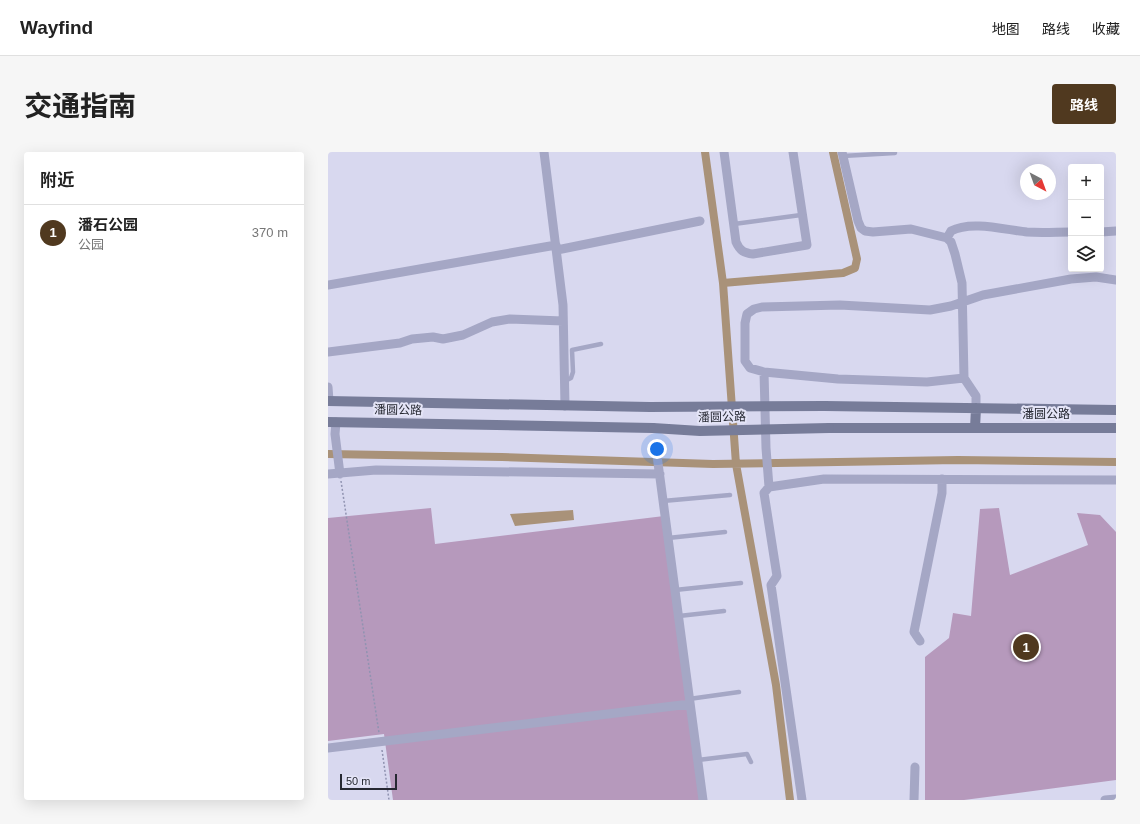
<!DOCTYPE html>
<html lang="zh">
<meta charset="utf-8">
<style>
body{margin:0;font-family:Helvetica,"Noto Sans SC",sans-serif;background:#f6f6f6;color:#222}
.controls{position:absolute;right:12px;top:12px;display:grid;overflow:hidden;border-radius:4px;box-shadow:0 4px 16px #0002}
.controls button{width:36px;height:36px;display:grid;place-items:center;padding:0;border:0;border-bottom:1px solid #e0e0e0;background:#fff;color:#222;font:20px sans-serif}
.compass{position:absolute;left:692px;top:12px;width:36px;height:36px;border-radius:50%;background:#fff;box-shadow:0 4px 16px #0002;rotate:139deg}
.scale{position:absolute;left:12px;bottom:10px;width:57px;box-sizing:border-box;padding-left:4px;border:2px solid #262832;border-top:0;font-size:11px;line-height:14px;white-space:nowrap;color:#262832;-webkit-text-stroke:3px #e4e4f7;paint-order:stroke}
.you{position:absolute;left:329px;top:297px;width:14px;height:14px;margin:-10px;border:3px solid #fff;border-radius:50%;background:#1a73e8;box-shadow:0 0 0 6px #1a73e833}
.badge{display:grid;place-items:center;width:26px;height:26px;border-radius:50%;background:#50391f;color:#fff;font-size:13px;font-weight:700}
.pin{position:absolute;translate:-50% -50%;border:2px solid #fff;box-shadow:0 1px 4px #0006}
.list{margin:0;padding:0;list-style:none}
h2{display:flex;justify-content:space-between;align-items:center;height:52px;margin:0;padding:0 16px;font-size:17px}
h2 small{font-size:13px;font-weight:400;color:#767676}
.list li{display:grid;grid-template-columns:26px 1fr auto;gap:12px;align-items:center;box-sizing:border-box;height:56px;padding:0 16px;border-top:1px solid #e0e0e0}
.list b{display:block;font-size:15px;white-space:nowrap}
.list p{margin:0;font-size:13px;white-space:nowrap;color:#767676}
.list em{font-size:13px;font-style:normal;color:#767676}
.icon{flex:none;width:22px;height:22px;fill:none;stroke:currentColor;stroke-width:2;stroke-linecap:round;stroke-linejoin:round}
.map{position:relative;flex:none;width:788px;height:648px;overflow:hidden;border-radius:4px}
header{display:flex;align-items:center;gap:24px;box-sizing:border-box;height:56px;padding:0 20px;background:#fff;border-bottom:1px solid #e0e0e0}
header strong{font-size:19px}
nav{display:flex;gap:22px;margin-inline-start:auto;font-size:14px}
.intro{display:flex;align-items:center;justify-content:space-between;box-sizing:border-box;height:96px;padding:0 24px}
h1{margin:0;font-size:28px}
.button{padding:10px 18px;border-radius:4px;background:#50391f;color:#fff;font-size:14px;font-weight:700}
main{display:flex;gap:24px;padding:0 24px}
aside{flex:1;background:#fff;border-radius:4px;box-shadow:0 4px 16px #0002}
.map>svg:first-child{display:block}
</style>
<header>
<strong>Wayfind</strong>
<nav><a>地图</a><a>路线</a><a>收藏</a></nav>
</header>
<div class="intro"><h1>交通指南</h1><a class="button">路线</a></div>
<main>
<aside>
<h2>附近<small></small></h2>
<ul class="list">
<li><span class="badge">1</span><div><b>潘石公园</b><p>公园</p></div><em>370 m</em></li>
</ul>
</aside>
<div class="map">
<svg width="788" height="648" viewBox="0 0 788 648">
<rect width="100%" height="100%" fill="#d8d8ef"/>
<path fill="#b699bc" d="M103,356L107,392L336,364L374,648H65L56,582L0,589V366Z
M671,356L682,423L760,393L749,361L772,363L788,380V628L636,648H597V505L621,486L625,461L643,464L652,357Z"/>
<path fill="#a99279" d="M245,358L246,368L187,374L182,362Z"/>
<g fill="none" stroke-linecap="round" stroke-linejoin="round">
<path stroke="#a99279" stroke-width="8" d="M377,0L395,131L408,312L448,533L462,648
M395,131L515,121L527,116L529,107L505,0
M0,302L174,305L385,312L630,308L788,310"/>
<path stroke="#9093b1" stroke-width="1.5" stroke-dasharray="2 2" stroke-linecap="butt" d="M13,329L51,581
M54,598L61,648"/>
<path stroke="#a5a7c5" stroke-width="4.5" d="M515,4L567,1
M406,72L473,63
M237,229L243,226L245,220L244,198L273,192
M335,349L402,343
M340,386L397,380
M347,438L413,431
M351,464L396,459
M361,547L411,540
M370,608L419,602L423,610"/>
<path stroke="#a5a7c5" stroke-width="9" d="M216,0L235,153L237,254
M396,0L408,90C412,99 416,101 425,102L479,93L465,0
M514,0L530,69L533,76L537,79L545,80L583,77L619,86L623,90L627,102L634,131L636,226
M773,80L788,79
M619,86L623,79C643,68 678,78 699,80C714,81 729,80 743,80
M229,98L372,69
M0,133L228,93
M0,200L72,191L84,187L105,185L115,187L135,183L164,170L182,167L235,169
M436,220L422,216L417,209V171L419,162L426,157L434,155L512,153L602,158L623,154L655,143L743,127L768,125L788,128
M0,235L1,249
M8,270L7,282L12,322
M328,296L375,648
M0,322L48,318L332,322
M441,335L438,296L436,220L510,227L599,230L636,226L648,244V256
M592,489L586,480L614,341V327
M0,596L362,552
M474,648L443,433L449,424L436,341L441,335L496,327L788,328
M586,648L587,615
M777,648L788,647"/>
<path stroke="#777c99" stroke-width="10" d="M0,249L322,255
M497,254L788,258
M0,270L325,276
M501,276H788
M647,276L648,256"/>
<path stroke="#777c99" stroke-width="10" d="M322,255L497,254
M325,276L372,279L501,276"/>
</g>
<g text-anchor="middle" stroke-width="4" stroke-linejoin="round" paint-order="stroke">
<g font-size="12" fill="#262832" stroke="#e4e4f7">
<text transform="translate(70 258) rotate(1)" y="4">潘圆公路</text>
<text x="718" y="266">潘圆公路</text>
<text transform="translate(394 265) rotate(-1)" y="4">潘圆公路</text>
</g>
</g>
</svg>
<div class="controls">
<button>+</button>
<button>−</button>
<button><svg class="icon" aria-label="layers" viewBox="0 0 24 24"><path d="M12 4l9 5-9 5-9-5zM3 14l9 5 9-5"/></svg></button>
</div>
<svg class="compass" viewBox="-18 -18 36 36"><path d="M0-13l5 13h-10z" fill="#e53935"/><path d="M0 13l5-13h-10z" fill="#767676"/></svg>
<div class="scale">50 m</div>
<div class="you"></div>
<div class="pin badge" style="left:698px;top:495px">1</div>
</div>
</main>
